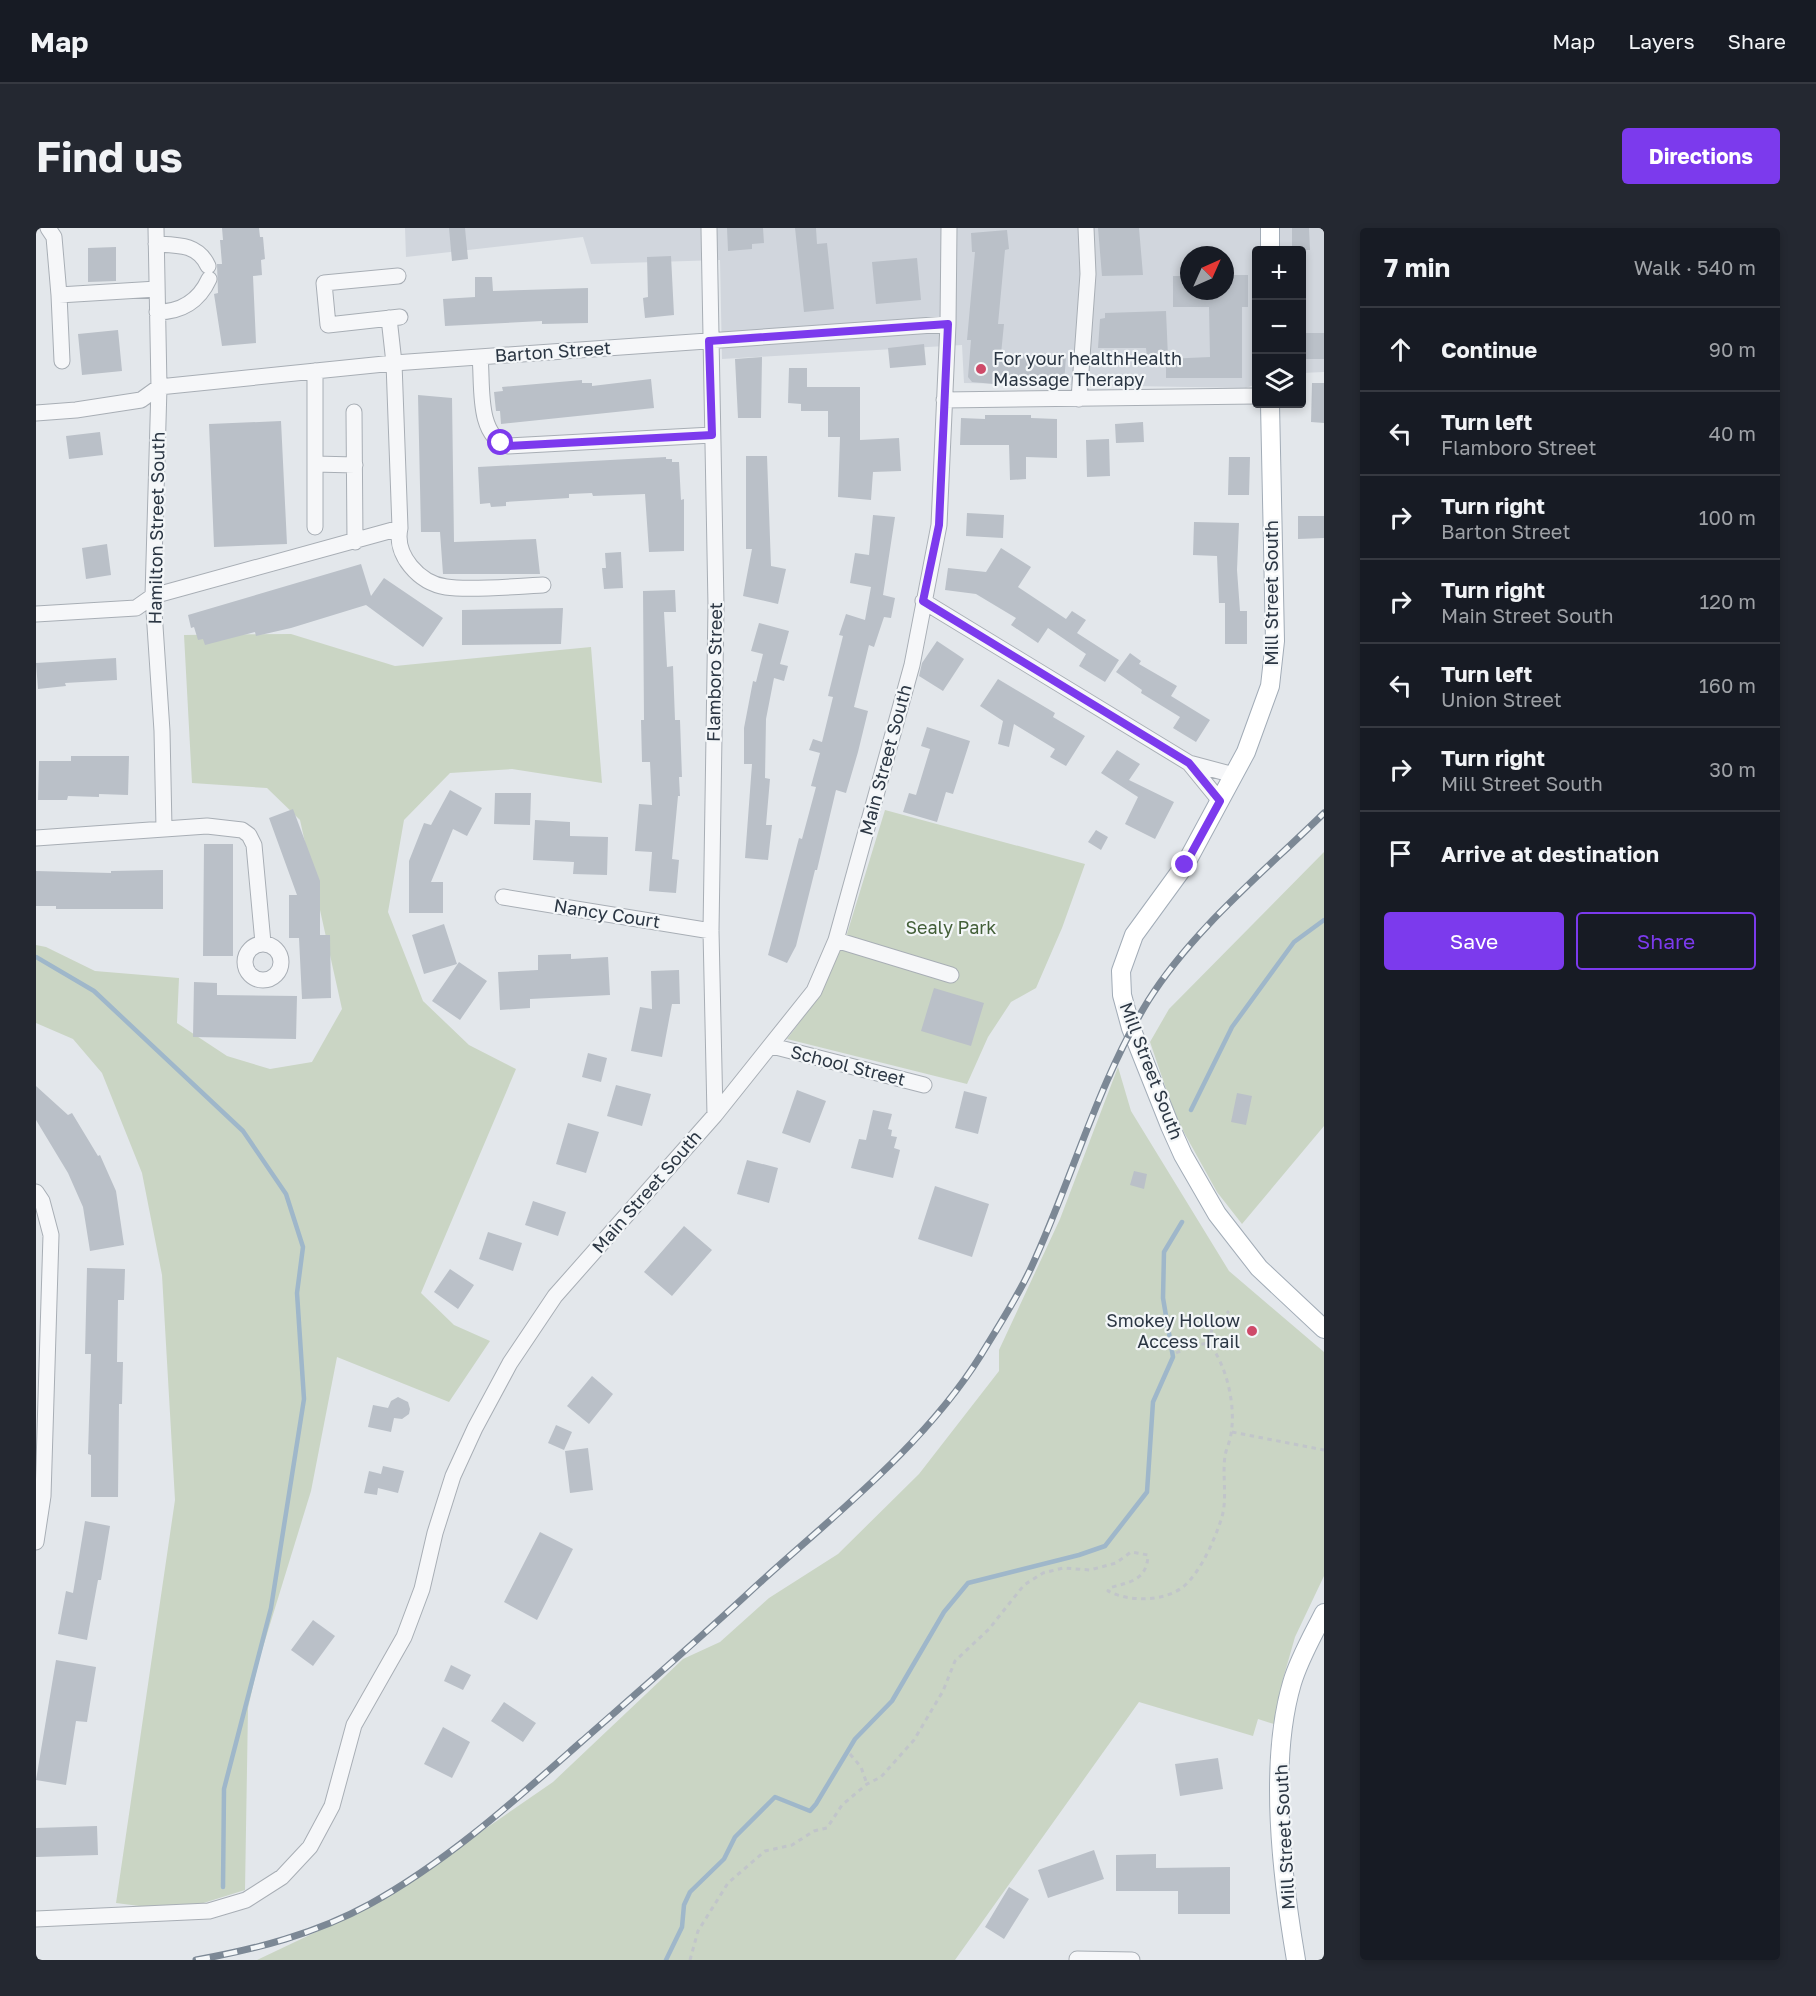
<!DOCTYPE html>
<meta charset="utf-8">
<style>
body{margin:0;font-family:"Golos Text",sans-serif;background:#242831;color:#f1f3f6}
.controls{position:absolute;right:18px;top:18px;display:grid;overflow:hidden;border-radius:6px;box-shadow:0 3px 9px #0003}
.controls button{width:54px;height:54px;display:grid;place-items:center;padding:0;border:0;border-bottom:2px solid #363941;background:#171b24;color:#f1f3f6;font:30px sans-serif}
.compass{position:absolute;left:1144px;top:18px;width:54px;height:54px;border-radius:50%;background:#171b24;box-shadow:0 3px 9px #0003;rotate:45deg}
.stop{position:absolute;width:18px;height:18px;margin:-14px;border:4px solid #7c3aed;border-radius:50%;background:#fff}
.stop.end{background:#7c3aed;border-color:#fff;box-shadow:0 2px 6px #0008}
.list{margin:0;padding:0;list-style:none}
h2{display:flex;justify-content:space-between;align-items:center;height:78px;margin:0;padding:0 24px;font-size:26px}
h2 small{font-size:20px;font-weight:400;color:#9ea1a6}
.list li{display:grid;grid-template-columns:39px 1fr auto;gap:18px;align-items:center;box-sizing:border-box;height:84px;padding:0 24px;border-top:2px solid #363941}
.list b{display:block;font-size:22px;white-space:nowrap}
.list p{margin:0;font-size:20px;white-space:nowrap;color:#9ea1a6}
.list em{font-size:20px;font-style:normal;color:#9ea1a6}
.actions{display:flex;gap:12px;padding:18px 24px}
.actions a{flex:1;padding:14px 0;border:2px solid #7c3aed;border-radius:6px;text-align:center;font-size:21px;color:#7c3aed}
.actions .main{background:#7c3aed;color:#fff}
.icon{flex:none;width:33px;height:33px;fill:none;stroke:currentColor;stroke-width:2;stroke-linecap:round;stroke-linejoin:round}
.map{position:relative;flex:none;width:1288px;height:1732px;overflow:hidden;border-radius:6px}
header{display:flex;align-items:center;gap:36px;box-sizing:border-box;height:84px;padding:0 30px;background:#171b24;border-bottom:2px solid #363941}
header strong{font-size:28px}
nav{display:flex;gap:33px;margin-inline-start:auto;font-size:21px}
.intro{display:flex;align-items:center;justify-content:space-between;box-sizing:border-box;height:144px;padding:0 36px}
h1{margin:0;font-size:42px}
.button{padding:15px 27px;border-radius:6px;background:#7c3aed;color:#fff;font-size:21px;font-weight:700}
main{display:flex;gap:36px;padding:0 36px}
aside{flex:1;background:#171b24;border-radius:6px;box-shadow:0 3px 9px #0003}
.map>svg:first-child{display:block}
</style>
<header>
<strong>Map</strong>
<nav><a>Map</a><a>Layers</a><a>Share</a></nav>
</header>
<div class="intro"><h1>Find us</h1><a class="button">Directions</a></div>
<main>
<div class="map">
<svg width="1288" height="1732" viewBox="0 0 1288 1732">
<rect width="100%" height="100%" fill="#e3e7eb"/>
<path fill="#d1d6dd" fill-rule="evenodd" d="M369,0H1288V144L1266,145V22H1220V156L1210,160L928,155L926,117L686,131L684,32L555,36L547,9L370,29ZM1153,27H1189V63H1153Z"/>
<path fill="#cad5c4" d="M255,406L359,438L555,419L566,555L476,541L414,545L368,592L352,684L387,773L433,817L480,841L385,1065L418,1097L454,1113L413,1174L301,1129L275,1263L223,1432L212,1480L209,1662L142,1683L80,1675L139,1272L126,1047L106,945L66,845L37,811L0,795V717L10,719L59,743L143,750L141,795L191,828L234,841L276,834L306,781L264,592L231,560L156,555L148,407Z
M849,582L1049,636L1026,700L1000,760L975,774L952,809L931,856L751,811L785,766L810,709Z
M1288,624V898L1206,996L1181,964L1140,890L1114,814L1133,781Z
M1082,839L1095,883L1193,1043L1288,1124V1348L1259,1409L1247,1451L1241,1497L1222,1491L1217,1508L1103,1474L919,1732H221L343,1674L517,1554L647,1431L684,1414L733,1370L802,1326L883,1246L963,1143V1122L1024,991Z"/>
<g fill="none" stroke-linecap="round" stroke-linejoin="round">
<path stroke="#9fb7ca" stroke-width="4.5" d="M0,729L58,763L207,903L250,966L267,1019L261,1065L268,1171L235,1380L188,1561L187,1659
M1155,882L1196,799L1258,714L1288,692
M630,1732L646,1699L648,1677L654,1664L688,1631L699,1609L739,1569L774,1583L780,1576L819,1511L856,1473L908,1384L932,1355L1043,1327L1069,1318L1111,1264L1117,1174L1137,1129L1127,1070L1128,1024L1146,994"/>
</g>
<path fill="#bac0c8" d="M186,0H223L224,9H227L229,31L225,32L226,47L217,48L220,115L186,118L178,66L182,65L181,36H186L184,12H187Z
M413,0H429L432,31L416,33Z
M691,0H727L728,15L716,16V21L692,23Z
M759,0H780L781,16L791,15L798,81L768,84Z
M1062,0H1103L1107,47L1066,48Z
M1256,0H1273L1274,22H1256Z
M971,2L973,21L969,22L962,96H968L965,126L990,128L1006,125L1030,129L1028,155L958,153V156L936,154L932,149L935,112H931L939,24H936L935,5Z
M80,19V53L52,54V20Z
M635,28L638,87L609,90L607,70L612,69L611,29Z
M881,30L885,72L840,76L836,34Z
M1189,47H1212V79H1206V150H1130V131L1174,129L1173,79H1137V48H1153V63H1189Z
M439,49H456L457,63L552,60V95L506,96V93L409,98L407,71L439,69Z
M1130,83L1132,129H1111L1110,120H1062L1064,91L1069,90V85Z
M82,102L86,143L46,147L42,106Z
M1266,105H1288V131H1266Z
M888,116L890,137L854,140L852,120Z
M726,129L725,190H702L699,131Z
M753,140H771V159H824V212L863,210L865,243L837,244L835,272L802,269L804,209H792V183H765V176L752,175Z
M615,151L618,180L465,196L464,183H460L458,164L467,163L466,159L546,152V155H556V158Z
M1276,155H1288V195L1275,194Z
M382,167L416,170L418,314L500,311L504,346H407L404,304H385Z
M949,187H995V190L1021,191V230L990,229V251L974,252L973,217H924L925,190L949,191Z
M245,193L251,316L178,319L173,196Z
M1107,194L1108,214L1080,215L1079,196Z
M64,204L67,227L33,231L30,208Z
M1073,211L1074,248L1051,249L1050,212Z
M710,228H731L735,338L750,341L742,376L707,368L716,321H710Z
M630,229V231H636V234H643L645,272L648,271V323L613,324L609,266L557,268L556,265L533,266V270L470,274V278L455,279L454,275L444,276L442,239Z
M1193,229H1214L1213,267H1192Z
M931,285L968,287L967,310L930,308Z
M837,287L859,289L847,367L859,370L855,390L848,389L838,419L833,417L818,479L832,483L822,524L810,565L800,562L781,642H779L760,718L751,735L732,727L763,610L766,611L780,559L775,558L784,525L773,522L777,511L786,514L797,469L792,468L807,408L803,407L810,386L829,392L835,359L814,355L819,325L833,327Z
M1262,288H1288V310L1262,311Z
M1158,294L1203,295L1201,342L1204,383H1211V416H1189V375H1183L1181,328L1157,327Z
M71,316L75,347L50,351L46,320Z
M965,320L995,339L982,359L1030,391L1036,383L1050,392L1041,405L1083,432L1069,454L1043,438L1050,426L1012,400L1002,415L975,397L980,390L940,366L909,362L912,340L950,344Z
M585,324L587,360L568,361L566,340H570L569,325Z
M325,336L335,368L348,350L407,390L387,419L330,377L255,400L220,408L219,404L169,417L167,411L162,412L158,399L155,400L152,387Z
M639,362L640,384H628L631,439L637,438L639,492H644L646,549H643L644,568H642L636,631L643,632L640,665L613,663L616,624L599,623L603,576L616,577L614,534H606L605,492H608L607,363Z
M527,380L525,416L426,417V382Z
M723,395L753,403L744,436L752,438L748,453L738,450L730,491L729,550L734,551L730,597H736L732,632L709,630L716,536H708V500L717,453L720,454L727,426L715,423Z
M901,413L928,431L907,463L883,448L886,435Z
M1094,425L1105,433L1103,436L1141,458L1135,468L1174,492L1160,514L1137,500L1144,489L1105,465L1106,462L1080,444Z
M80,430L81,452L29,455L30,458L2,461L0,435Z
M962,451L1019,485L1017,489L1049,508L1030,538L1014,529L1019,521L978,496L973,519L962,516L967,493L944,478Z
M891,499L934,513L917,566L910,564L901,594L867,584L873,565L880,567L894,521L885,518Z
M1081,522L1104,536L1093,552L1138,574L1119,611L1089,596L1102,569L1065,545Z
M35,528H93L92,567L63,566V569L32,568L31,572H2L3,533H35Z
M414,562L446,580L431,608L417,601L395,654H407V685H373V633L388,595L395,597Z
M459,565H495L494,597L458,596Z
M257,581L284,653V707H294L295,770L266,771L263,710H253V667H261L233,590Z
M499,592L534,594V608L572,609L571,647L537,646L538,634L497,632Z
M1060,602L1072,609L1065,622L1052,614Z
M168,616H197V728H167Z
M127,642V681H20V678H0V643L75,645V643Z
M408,696L421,736L388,746L376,707Z
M535,726V731L572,729L574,767L494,771V780L464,782L462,744L502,742V727Z
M423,734L451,753L424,792L396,773Z
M643,742L644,776H636L626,829L595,823L604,779L616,781L615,743Z
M158,754L181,755V767L261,768L260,811L157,809Z
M898,760L948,775L935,818L885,803Z
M552,825L571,830L565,854L546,849Z
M580,857L615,866L606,898L571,888Z
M0,858L32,887L36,885L62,928L64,927L80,963L88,1017L54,1023L47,979L32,945L0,892Z
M761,862L790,873L774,915L746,905Z
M928,863L951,869L942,906L919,900Z
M1201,865L1216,868L1210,897L1195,894Z
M837,882L856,886L852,901L856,902L855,908L861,909L858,920L864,922L857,950L815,940L823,911L830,912Z
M532,895L563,904L550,945L520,936Z
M711,932L742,940L733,975L701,966Z
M1098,943L1111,946L1108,961L1094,957Z
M899,958L953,976L936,1029L882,1011Z
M497,973L530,984L522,1008L489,997Z
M648,998L676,1022L636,1068L608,1044Z
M452,1004L486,1015L477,1043L443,1031Z
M51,1040L89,1041L88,1072H82L81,1134H87L86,1176H83L82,1269H55V1227L52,1226L55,1126H49Z
M414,1041L438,1057L422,1081L398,1064Z
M556,1148L577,1166L553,1196L531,1178Z
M362,1169L372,1174L374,1181L373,1186L366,1191L358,1190L355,1204L332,1199L337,1177L352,1180L355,1173Z
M520,1197L536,1204L528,1222L512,1215Z
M552,1220L557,1262L534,1265L529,1223Z
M347,1238L368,1243L362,1265L342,1260L341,1267L328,1265L333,1243L345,1246Z
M49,1293L74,1298L65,1352H62L51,1412L22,1406L30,1363L37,1365Z
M504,1304L537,1321L501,1392L468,1374Z
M277,1392L299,1408L277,1438L255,1422Z
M20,1432L60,1439L51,1494L40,1493L30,1557L0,1552Z
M415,1437L435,1447L427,1462L408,1453Z
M468,1474L500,1495L487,1514L455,1493Z
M407,1499L434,1514L416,1550L388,1536Z
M1182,1530L1187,1561L1144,1568L1139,1536Z
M61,1598L62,1627L0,1629V1600Z
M1058,1622L1068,1651L1012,1670L1002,1642Z
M1120,1626V1640L1194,1639V1686H1142V1663H1080V1627Z
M973,1659L993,1671L968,1711L949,1699Z"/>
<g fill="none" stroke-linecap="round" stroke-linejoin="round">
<g stroke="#a8aeb5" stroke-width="17">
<path id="minor" d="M12,0L18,9L23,67L121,61
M120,0L123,159L117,368L126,503L128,600
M673,0L680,378L675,703L679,887
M120,16C142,17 162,16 172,38
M362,48L288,55L292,97L364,89
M23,67L26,133
M121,84C145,84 163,73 173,51
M353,90L358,135L364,300C358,327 383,355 410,359C435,363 480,358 507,357
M444,129C447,157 440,207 472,218L676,207
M279,143V299
M1043,171L1052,46L1050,0
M908,172L1220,168
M318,184L319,314
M0,185L40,182L105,172L123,159L358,135L912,96
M279,236L319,237
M887,373L1153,535L1198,547
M0,386L100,380L117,368L364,300
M1153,535L1184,573
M0,610L171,598L206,602L213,607L218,617L227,715
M467,669L675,703
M800,712L915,747
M209 734a18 18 0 1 1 36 0a18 18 0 1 1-36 0Z
M736,818L888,857
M0,964L6,973L15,1007L7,1268L0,1314
M0,1691L173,1683L210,1672L246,1649L274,1619L296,1578L318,1497L368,1409L386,1361L399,1305L417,1248L439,1200L474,1135L519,1068L679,887L778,763L800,712L876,437L903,297L912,96L913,0
M1041,1731L1096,1732"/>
</g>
<g stroke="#a2acb7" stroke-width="20">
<path id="major" d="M1234,22V0
M1234,176L1239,413L1234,458L1210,524L1149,637L1098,707L1085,743L1086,767L1095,800L1134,898L1147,927L1181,986L1223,1040L1288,1101
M1260,1732C1246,1650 1232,1536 1256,1455C1263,1431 1277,1407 1288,1385"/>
</g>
<path stroke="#c1c5ca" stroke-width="3" stroke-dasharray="4.5 4.5" stroke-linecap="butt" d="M1173,1115L1176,1101L1193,1083
M1140,1125L1155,1118L1173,1115
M1196,1204L1288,1222
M814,1526L825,1539L831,1556
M654,1732L662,1703L692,1655L729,1623L756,1617L778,1603L791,1600L806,1577L831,1556L845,1549L878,1512L907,1463L919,1433L953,1401L988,1357L1007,1345L1027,1340L1054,1342L1080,1335L1095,1324L1112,1327C1111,1353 1093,1354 1073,1360L1072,1363C1093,1374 1127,1374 1147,1359C1164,1345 1178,1313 1185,1292C1192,1272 1186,1249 1189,1228C1190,1221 1194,1214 1195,1206C1200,1178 1191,1138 1173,1115"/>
<use href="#minor" stroke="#f6f7f9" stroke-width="15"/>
<use href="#major" stroke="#fff" stroke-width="18"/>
<g stroke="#7c8895" stroke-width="7">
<path id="rail" d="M160,1732C221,1721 279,1706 334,1676C412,1633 478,1573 545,1514C603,1463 662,1412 719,1359C798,1287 888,1218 945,1127C962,1099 981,1070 995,1040C1036,952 1061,856 1112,773C1157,701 1228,644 1288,585"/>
</g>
<use href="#rail" stroke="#f3f6f8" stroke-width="4.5" stroke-dasharray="14" stroke-linecap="butt"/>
</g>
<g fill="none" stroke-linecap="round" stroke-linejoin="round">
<path stroke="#7c3aed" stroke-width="8" d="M465,215L472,218L676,207L673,113L912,96L903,297L887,373L1153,535L1184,573L1149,637"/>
</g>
<g fill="#ce4a69" stroke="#f3f6f8" stroke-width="2">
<circle cx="945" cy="141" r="6"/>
<circle cx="1216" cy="1103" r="6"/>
</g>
<g text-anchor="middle" stroke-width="4.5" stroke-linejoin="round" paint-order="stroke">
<g font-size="18" fill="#2b3643" stroke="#f3f6f8">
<text transform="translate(517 124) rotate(-4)" y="6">Barton Street</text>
<text transform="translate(121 300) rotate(-89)" y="6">Hamilton Street South</text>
<text transform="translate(1236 365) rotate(-90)" y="6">Mill Street South</text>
<text transform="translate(679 444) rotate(-89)" y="6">Flamboro Street</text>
<text transform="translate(850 532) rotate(-75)" y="6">Main Street South</text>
<text transform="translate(571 686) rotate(9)" y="6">Nancy Court</text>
<text transform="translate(812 838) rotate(14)" y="6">School Street</text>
<text transform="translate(1115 843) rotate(69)" y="6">Mill Street South</text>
<text transform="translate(611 964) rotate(-49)" y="6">Main Street South</text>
<text transform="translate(1249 1609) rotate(-93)" y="6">Mill Street South</text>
</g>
<g font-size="18" fill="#2b3643" stroke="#f3f6f8" text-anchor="start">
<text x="957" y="137">For your healthHealth<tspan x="957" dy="21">Massage Therapy</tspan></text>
<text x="1204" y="1099" text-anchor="end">Smokey Hollow<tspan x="1204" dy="21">Access Trail</tspan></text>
</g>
<g font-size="18" fill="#435f38" stroke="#f3f6f8">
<text x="915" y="706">Sealy Park</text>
</g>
</g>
</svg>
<div class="controls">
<button>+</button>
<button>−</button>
<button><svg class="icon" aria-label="layers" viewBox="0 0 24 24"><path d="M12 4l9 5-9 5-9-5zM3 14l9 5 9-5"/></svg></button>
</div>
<svg class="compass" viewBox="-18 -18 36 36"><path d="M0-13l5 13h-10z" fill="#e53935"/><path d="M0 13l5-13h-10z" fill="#9ea1a6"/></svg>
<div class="stop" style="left:465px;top:215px"></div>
<div class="stop end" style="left:1149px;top:637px"></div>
</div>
<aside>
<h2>7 min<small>Walk · 540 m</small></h2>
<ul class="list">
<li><svg class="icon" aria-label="ahead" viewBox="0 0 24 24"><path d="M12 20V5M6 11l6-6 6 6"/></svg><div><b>Continue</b></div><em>90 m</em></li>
<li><svg class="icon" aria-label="left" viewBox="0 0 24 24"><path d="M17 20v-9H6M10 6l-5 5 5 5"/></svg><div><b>Turn left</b><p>Flamboro Street</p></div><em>40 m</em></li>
<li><svg class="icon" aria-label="right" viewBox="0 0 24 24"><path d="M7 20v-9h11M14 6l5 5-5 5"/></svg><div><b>Turn right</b><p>Barton Street</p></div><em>100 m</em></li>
<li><svg class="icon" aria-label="right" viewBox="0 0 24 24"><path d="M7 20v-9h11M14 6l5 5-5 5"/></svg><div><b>Turn right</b><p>Main Street South</p></div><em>120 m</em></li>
<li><svg class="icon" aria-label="left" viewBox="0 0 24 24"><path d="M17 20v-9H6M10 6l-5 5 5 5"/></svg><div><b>Turn left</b><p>Union Street</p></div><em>160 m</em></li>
<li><svg class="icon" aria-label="right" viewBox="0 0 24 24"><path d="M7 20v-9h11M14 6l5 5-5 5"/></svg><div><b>Turn right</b><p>Mill Street South</p></div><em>30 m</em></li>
<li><svg class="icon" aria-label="arrive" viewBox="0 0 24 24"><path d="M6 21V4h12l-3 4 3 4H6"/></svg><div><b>Arrive at destination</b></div></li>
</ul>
<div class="actions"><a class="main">Save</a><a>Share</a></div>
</aside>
</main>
